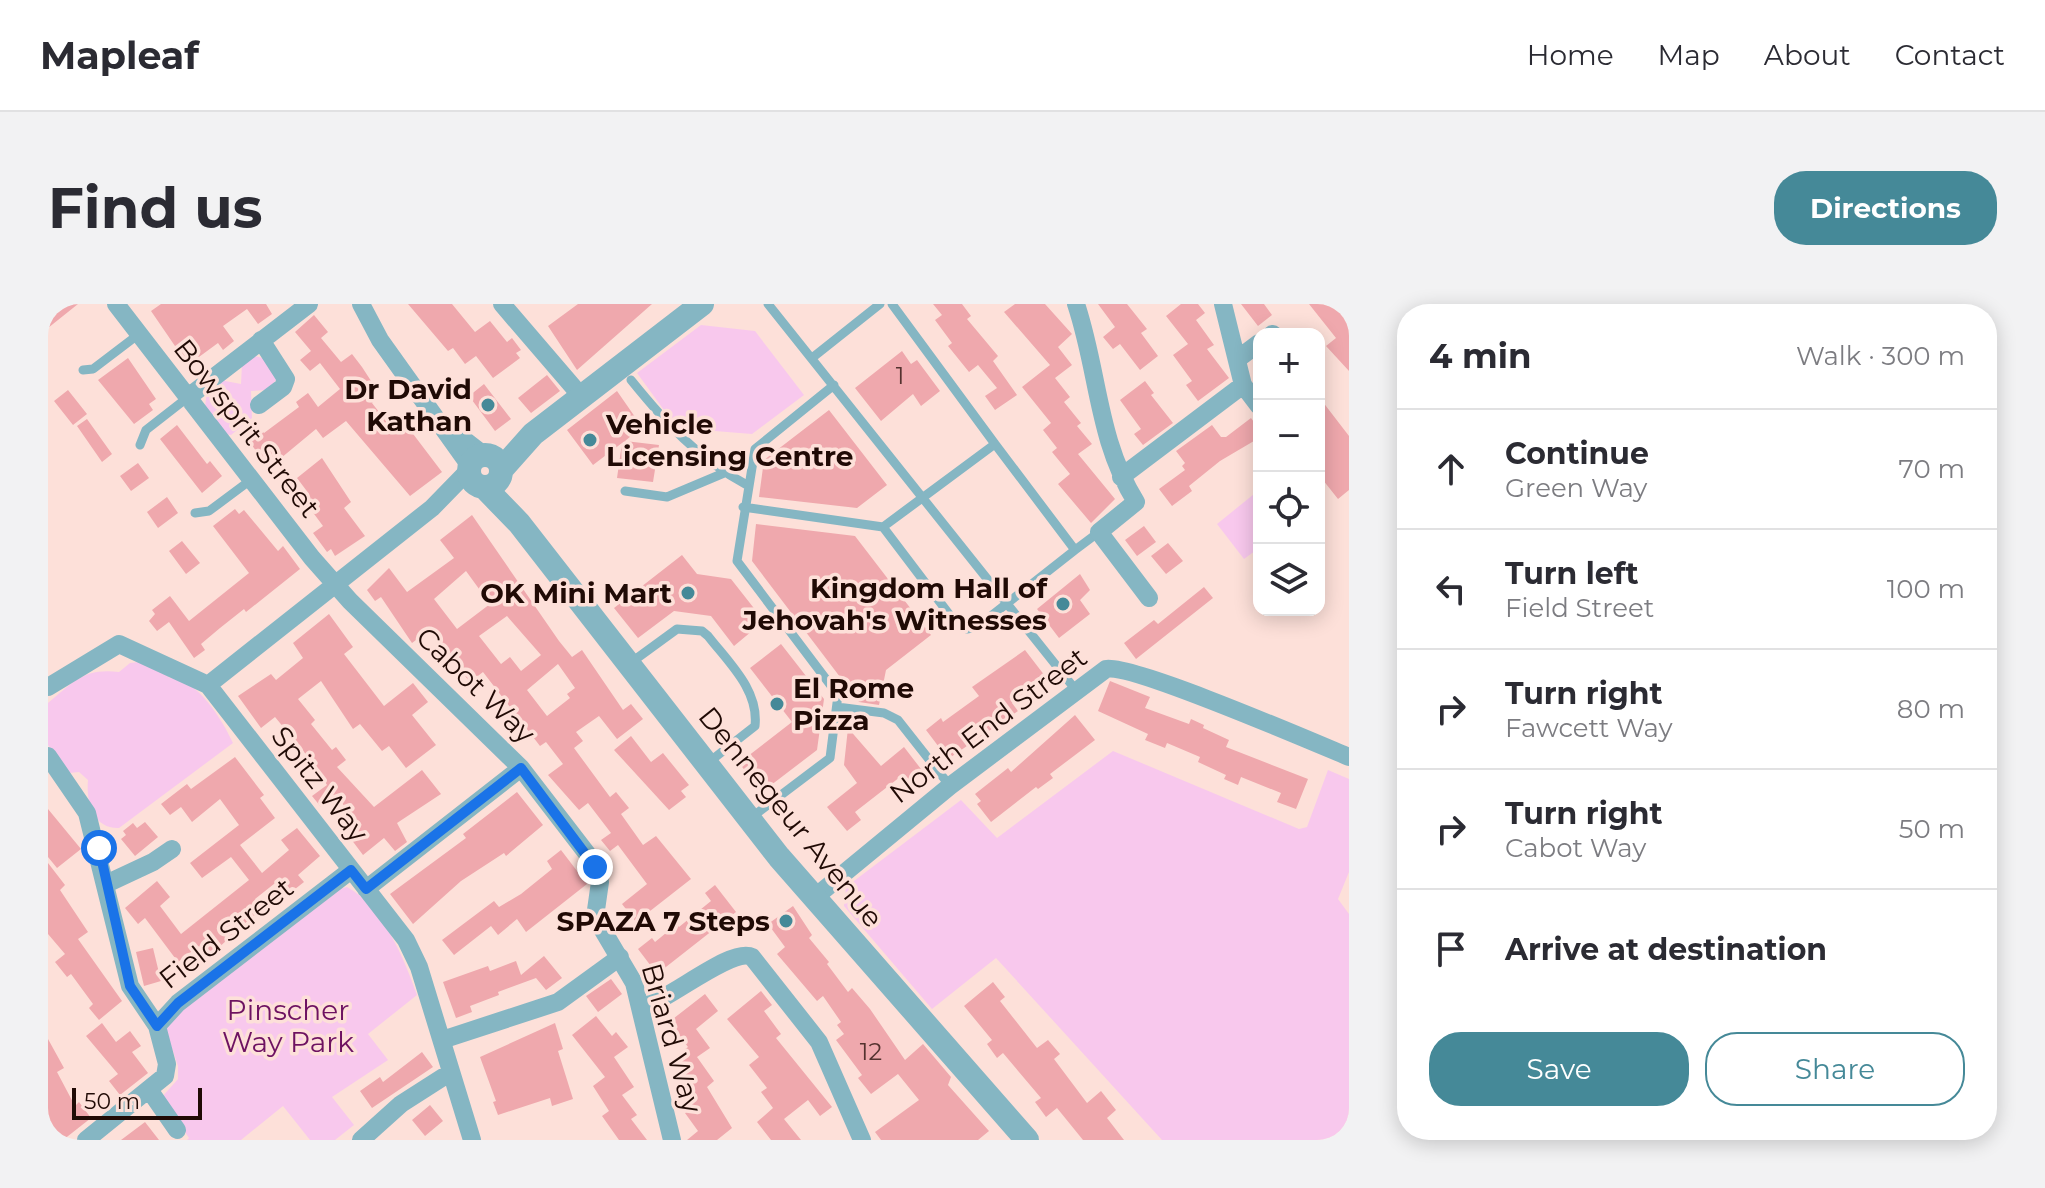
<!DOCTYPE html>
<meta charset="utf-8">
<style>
body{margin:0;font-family:Montserrat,sans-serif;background:#f2f2f3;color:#2b2b33}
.controls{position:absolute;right:24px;top:24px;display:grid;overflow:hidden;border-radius:16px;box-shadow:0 4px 20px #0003}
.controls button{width:72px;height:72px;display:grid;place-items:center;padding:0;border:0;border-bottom:2px solid #e1e1e2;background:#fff;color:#2b2b33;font:40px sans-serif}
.scale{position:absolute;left:24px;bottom:20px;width:130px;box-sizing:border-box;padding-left:8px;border:4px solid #200a05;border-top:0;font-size:22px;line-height:28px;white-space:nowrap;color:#200a05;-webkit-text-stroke:6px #fde0d9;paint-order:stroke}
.stop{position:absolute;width:24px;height:24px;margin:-18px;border:6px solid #1a73e8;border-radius:50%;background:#fff}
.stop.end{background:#1a73e8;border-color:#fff;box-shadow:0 2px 8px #0008}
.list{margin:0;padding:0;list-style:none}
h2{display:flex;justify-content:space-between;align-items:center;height:104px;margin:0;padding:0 32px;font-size:34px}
h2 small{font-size:26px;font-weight:400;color:#7c7c81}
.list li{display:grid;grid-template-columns:52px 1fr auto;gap:24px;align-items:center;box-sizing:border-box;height:120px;padding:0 32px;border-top:2px solid #e1e1e2}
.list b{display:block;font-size:30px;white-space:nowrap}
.list p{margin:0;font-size:26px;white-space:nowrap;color:#7c7c81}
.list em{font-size:26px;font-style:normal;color:#7c7c81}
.actions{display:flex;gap:16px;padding:24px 32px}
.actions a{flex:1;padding:18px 0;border:2px solid #458998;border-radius:32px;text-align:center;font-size:28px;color:#458998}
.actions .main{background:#458998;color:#fff}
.icon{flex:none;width:44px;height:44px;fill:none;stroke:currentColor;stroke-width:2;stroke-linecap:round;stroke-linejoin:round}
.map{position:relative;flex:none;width:1301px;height:836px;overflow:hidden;border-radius:32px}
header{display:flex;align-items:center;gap:48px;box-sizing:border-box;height:112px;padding:0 40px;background:#fff;border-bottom:2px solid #e1e1e2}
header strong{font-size:38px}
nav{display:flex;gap:44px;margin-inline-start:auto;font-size:28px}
.intro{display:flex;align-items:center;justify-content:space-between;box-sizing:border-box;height:192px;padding:0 48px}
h1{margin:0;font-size:56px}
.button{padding:20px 36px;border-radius:32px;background:#458998;color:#fff;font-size:28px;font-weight:700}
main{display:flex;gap:48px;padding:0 48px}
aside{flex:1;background:#fff;border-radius:32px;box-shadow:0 4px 20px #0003}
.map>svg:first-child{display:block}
</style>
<header>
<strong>Mapleaf</strong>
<nav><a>Home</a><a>Map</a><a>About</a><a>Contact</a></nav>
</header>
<div class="intro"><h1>Find us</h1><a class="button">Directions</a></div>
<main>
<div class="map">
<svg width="1301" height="836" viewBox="0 0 1301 836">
<rect width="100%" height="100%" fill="#fde0d9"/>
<path fill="#f8c8ed" d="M653,21L707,27L756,91L704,130L629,124L589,69Z
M207,52L221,56L230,74L219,86L203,87L204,114L183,131L177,130L157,103L159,87L172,76L193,80L194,60Z
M1211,186V244L1196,255L1169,220Z
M100,357L122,374C149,374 175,417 185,439L71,524C45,525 38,498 40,476L31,468L21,469L0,441V399C26,378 35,364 71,368L82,359Z
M1065,447L1251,525L1259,523L1280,466L1301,475V568L1290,595L1301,610V836H1114L948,654L884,705L796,602L798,583L913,496L949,534Z
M299,583C335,603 356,654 369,691L320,730L340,756L284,793L306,821L287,836H262L235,802L193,836H139L141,834L114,793L130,775V762L118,727L123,714L284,587Z"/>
<path fill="#efa8ad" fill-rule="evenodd" d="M6,0H30L0,24V5Z
M113,0H218L224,10L210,20L199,5L175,22L186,37L175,46L170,39L140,61L103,7Z
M360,0H404L427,28L442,17L459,38L464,34L473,46L468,49L472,54L445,74L428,52L417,60L405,44L400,47Z
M530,0H604L529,66L500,22Z
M885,0H914L923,12L919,15L950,52L945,57L969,91L947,106L937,92L949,84L930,61L921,68L900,42L904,39L887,16L894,11Z
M967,0H997L1024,30L1010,43L1024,61L1007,74L1022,93L1016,98L1033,119L1029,122L1044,140L1030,150L1067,195L1043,219L1010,180L1022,170L1004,148L1009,144L995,126L1003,119L974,83L1002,61L956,8Z
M1050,0H1079L1099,25L1093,29L1110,52L1092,66L1072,40L1065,45L1055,33L1067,23Z
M1133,0H1150L1157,9L1148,16L1166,41L1159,45L1181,74L1150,97L1138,81L1144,77L1125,51L1140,40L1118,12Z
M1193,0H1216L1224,11L1210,22Z
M1261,0H1301V67L1278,42L1288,34Z
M266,11L280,28L273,34L293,58L304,50L314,63L325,80L318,86L326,97L324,99L345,126L356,118L394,168L362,192L298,117L275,134L268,125L221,164L200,136L213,126L216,129L251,103L248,98L260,89L270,103L292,85L272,59L262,67L252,56L263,47L247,28Z
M854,47L863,60L869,56L892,87L873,102L865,90L833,117L807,84Z
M80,54L108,95L101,100L105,106L86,120L50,76Z
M499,71L512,87L483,109L470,94Z
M1097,77L1106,89L1103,91L1125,119L1095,141L1086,130L1093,125L1072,96Z
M436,80L463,115L447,127L421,92Z
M20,86L39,110L25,121L6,97Z
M569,87L594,123L577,137L611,141L605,178L569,174L574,139L545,161L519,126Z
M1271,93L1301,132V186L1290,195L1271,171Z
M781,106L839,181L809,204L711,193L716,156Z
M1203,114L1211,125V134L1172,157L1141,182L1144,187L1124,202L1111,185L1137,166L1134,162L1137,159L1128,147L1164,121L1173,133H1178Z
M39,115L64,150L54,158L29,122Z
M129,121L159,160L162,157L174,172L154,189L112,135Z
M274,154L303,198L296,204L317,232L287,252L283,245L279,248L265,229L275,222L255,195L261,190L249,174Z
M90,159L101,174L83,187L72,172Z
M119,193L130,209L110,224L99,208Z
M187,205L191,210L196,206L230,247L235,242L252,265L198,308L196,305L172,324L153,340L157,346L146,354L121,318L109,327L101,317L107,310L104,306L122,292L141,317L201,269L165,222Z
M424,211L511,337L524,353L534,346L575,406L583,400L595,415L569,435L551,412L528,428L535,437L526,444L562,493L568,488L581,504L573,510L595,541L608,532L643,575L588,618L574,600L599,580L570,541L562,547L553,536L563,529L540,499L531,506L500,471L515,460L498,438L492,442L435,368L422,378L380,327L364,339L333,293L327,297L319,286L341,264L359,288L406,254L392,236ZM418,267L442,300L409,325L386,295ZM459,312L493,351L473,367L462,353L453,360L431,332ZM510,360L527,384L519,390L522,394L499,412L479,386Z
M708,220L807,232L883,331L838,366L831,401L811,398L704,257Z
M1096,222L1108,238L1089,252L1077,236Z
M134,237L152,259L138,270L121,247Z
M1120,239L1135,257L1118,270L1103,252Z
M634,251L649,270L683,275L716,317L686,342L663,312L626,307L590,334L566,304Z
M1032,270L1042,286L1032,296L1042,310L1011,334L989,305Z
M1156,283L1165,294L1088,355L1076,339L1106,316L1110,320Z
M281,310L305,343L296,350L336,402L365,379L380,398L364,411L388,441L358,464L341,442L334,447L312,420L305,425L273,377L250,395L267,416L263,420L284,446L288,443L298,456L289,463L326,503L374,466L393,490L349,519L359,538L347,547L336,534L315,551L300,531L312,522L290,494L273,503L264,492L279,481L266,460L227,413L213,424L190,392L223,370L228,376L255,354L245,339Z
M733,340L776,395L769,446L714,488L691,459L744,418L702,364Z
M977,346L997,372L964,399L970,407L900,455L878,426L893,414L895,418L931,392L924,383Z
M1062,377L1102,393L1097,404L1141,420L1143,415L1156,421L1155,424L1181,436L1178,443L1260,475L1248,505L1229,498L1233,489L1193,473L1190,481L1176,475L1178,471L1150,458L1152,453L1119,439L1117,444L1097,436L1100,430L1050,407Z
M1027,411L1047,436L1002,470L1005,474L990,485L988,483L943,518L929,500L933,497L927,490L960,464L963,468Z
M800,424L833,462L856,443L873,465L856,478L852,473L807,508L813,516L799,527L779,503L809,479L796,461Z
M583,432L603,458L615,449L641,481L633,487L638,493L621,506L566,446Z
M187,453L216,491L212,494L227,514L192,541L214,569L241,546L233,536L249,524L272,552L250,571L256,578L242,589L231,576L207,595L215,604L160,653L151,642L130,658L97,614L90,620L77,604L109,577L122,593L112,602L133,630L201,576L183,553L154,574L142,559L191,521L172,495L144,518L133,503L122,511L113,500L139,480L143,485Z
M469,488L495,521L458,552L456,549L413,577L365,620L342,590L418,534L415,530Z
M0,505L33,545L9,564L0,553Z
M97,518L110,533L87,552L73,535L78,531L75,527L85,519L89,524Z
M513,546L539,580L478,628L469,615L450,631L443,622L406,651L394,636L446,597L451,603L473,590L504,565L499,557Z
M0,559L17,581L12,586L40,628L30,635L74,697L51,716L41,704L45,700L23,670L19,673L7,658L17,650L0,630Z
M667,581L688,608L609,670L590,645L604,634L607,638L629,620L631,623L663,597L657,589Z
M745,602L764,631L761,634L781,658L779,660L800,688L804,684L822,705L857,756L875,740L903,773L900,781L941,827L930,836H833L827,828L871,796L850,770L823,790L810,774L814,771L788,736L796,730L789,721L793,718L775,692L769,697L729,650L737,643L720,620Z
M105,644L113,677L96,682L88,648Z
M496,652L514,674L498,686L488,674L450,688L451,691L422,702L424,708L408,714L395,678L440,662L442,667L468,657L473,671Z
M563,675L574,690L550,708L538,692Z
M945,678L957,693L952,697L989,744L1000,736L1012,750L1006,755L1039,799L1053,787L1068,806L1059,814L1076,836H1035L1009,804L998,813L987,798L993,794L955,749L949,754L939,740L944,736L916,702Z
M713,687L724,701L716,707L733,730L728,734L784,803L772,812L760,796L736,815L753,836H723L709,818L725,804L713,788L719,784L701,761L711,753L679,715Z
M657,690L670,707L648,725L662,744L649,753L666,777L659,783L684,824L669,836H639L650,827L637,809L645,803L630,784L639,777L624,755L640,743L621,718Z
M548,712L564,732L568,728L580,743L566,753L586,783L574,791L589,811L583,815L599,836H571L554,812L561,807L545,782L557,773L524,731Z
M54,719L68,738L82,727L93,742L84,748L100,769L72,791L61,777L70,770L38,732Z
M507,719L515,745L510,747L525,795L504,802L502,794L450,811L445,798L448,797L432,753Z
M0,735L16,764L9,768L27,802L31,798L43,814L15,836L0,818Z
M374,748L385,763L324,804L312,787L332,773L335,778Z
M382,801L395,817L377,832L364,816Z
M97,818L111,836H73Z"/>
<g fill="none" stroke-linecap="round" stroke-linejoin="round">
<path stroke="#85b6c3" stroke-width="9" d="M720,0L1027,385
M844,0L947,140
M764,54L832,0
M35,66L45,65L91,30
M583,76C617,118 650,155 699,181
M947,140L1027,246L929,323L919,325L907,318L835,223Z
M92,141L98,126L139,94
M577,187L619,193L676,169
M695,203L835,223
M147,209L161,207L204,175
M1027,246L1051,228
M581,360L629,325L654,327L660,332C681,359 711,386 707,422L661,458
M789,403L836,409L850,416L902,482
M704,513L782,454L790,391L689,257L707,145L786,81"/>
<path stroke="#85b6c3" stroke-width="18" d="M68,0L264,254L302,297L473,464L540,551L552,578L547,613L586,679L624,836
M313,0L332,36L422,162
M454,0L533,92
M1028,0C1051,69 1049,135 1088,198L1051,228L1101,294
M1175,0L1195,81L1211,102
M1224,30H1225
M1191,54L1211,39
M139,94L261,0
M211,101L235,83L238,75L213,36
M405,127L436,151
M1073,173L1195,81
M160,381L384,204L421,166
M0,383L71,340L160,381L358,636L371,663L424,836
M0,452L39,509L82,682L109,722
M58,580L105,558L124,545
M318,585L473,464
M766,594L902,482L1058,365C1082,359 1265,438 1301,453
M592,704C621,697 684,642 704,653L771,738L814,836
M394,736L510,698L572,653
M102,787L129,826
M38,836L117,772L119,760L109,722L130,699L303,566
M313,836L353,800L403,768"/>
<path stroke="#85b6c3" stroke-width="24" d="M421 167a16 16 0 1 1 32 0a16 16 0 1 1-32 0Z
M453,166L485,130L654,0
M436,183L471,219L731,553L979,836"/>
</g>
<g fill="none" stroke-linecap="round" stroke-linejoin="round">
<path stroke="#1a73e8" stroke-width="10" d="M51,544L82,682L109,722L130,699L303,566L318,585L473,464L547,563"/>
</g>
<g fill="#458998" stroke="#fde0d9" stroke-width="3">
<circle cx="440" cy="101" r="8"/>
<circle cx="542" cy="136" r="8"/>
<circle cx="640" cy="289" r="8"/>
<circle cx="1015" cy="300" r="8"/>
<circle cx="729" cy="400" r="8"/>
<circle cx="738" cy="617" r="8"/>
</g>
<g text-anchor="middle" stroke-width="7" stroke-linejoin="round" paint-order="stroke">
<g font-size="24" fill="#54322f">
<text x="852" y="80">1</text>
<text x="823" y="756">12</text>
</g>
<g font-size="28" font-weight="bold" fill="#200a05" stroke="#fde0d9" text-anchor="end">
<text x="424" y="95">Dr David<tspan x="424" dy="32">Kathan</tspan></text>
<text x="558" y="130" text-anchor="start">Vehicle<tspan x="558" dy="32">Licensing Centre</tspan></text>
<text x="999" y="294">Kingdom Hall of<tspan x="999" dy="32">Jehovah's Witnesses</tspan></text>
<text x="624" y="299">OK Mini Mart</text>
<text x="745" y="394" text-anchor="start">El Rome<tspan x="745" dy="32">Pizza</tspan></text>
<text x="722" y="627">SPAZA 7 Steps</text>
</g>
<g font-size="28" fill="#200a05" stroke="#fde0d9">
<text transform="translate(199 124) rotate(52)" y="10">Bowsprit Street</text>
<text transform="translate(428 381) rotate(44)" y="10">Cabot Way</text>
<text transform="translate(940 421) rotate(-37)" y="10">North End Street</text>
<text transform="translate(272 480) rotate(52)" y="10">Spitz Way</text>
<text transform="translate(743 513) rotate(51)" y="10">Dennegeur Avenue</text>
<text transform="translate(178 629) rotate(-38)" y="10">Field Street</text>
<text transform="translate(624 734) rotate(74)" y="10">Briard Way</text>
</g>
<g font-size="28" fill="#6e1261" stroke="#fde0d9">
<text x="240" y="716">Pinscher<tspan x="240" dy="32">Way Park</tspan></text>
</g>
</g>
</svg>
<div class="controls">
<button>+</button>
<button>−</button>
<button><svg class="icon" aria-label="locate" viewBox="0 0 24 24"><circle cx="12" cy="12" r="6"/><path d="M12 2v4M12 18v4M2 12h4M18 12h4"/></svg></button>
<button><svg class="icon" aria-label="layers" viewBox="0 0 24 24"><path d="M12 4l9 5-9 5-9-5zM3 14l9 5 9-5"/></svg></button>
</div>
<div class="scale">50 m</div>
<div class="stop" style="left:51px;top:544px"></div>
<div class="stop end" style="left:547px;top:563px"></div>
</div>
<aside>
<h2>4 min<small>Walk · 300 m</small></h2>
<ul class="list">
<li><svg class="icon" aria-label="ahead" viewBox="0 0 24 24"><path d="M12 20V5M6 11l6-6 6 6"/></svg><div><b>Continue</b><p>Green Way</p></div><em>70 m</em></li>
<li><svg class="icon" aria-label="left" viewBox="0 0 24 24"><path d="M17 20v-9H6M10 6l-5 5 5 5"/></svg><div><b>Turn left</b><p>Field Street</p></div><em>100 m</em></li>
<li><svg class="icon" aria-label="right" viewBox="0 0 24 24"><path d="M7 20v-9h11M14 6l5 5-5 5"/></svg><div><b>Turn right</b><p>Fawcett Way</p></div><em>80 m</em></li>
<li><svg class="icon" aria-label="right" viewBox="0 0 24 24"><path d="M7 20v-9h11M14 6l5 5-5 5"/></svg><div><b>Turn right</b><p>Cabot Way</p></div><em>50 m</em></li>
<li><svg class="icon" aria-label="arrive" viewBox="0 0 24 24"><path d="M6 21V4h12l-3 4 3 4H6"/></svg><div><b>Arrive at destination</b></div></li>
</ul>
<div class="actions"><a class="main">Save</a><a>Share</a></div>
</aside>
</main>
